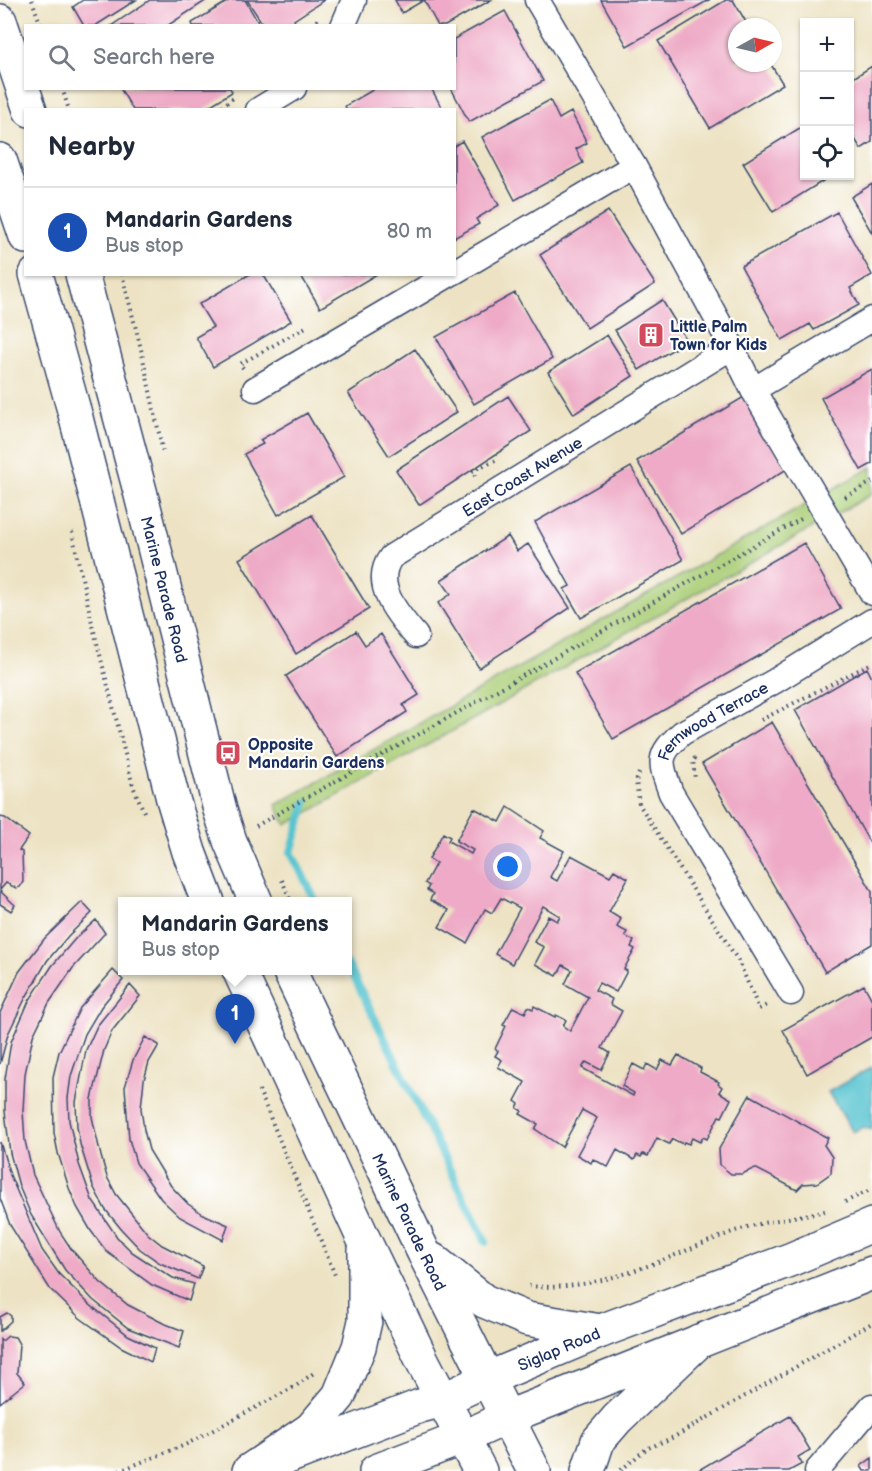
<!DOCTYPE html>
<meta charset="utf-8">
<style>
body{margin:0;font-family:"Balsamiq Sans",sans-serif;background:#f6f6f7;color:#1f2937}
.controls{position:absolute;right:18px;top:18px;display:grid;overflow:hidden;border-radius:0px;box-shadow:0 2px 4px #0004}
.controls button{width:54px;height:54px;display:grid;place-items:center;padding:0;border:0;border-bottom:2px solid #e0e1e3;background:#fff;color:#1f2937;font:30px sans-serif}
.compass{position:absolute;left:728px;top:18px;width:54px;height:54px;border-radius:50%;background:#fff;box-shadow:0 2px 4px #0004;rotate:82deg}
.you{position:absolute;left:508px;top:867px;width:21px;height:21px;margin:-15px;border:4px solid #fff;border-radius:50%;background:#1a73e8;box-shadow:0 0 0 9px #1a73e833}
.badge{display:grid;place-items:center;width:39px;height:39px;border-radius:50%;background:#d1495b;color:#fff;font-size:20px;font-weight:700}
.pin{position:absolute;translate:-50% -50px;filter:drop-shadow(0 2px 3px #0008)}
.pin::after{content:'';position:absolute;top:32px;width:21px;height:18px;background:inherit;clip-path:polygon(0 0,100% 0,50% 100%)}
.popup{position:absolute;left:118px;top:897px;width:234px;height:78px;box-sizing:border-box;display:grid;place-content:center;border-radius:0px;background:#fff;filter:drop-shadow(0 2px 4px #0005);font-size:20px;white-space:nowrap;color:#747a83}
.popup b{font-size:22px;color:#1f2937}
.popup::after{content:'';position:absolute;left:50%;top:100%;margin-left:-12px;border:12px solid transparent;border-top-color:#fff}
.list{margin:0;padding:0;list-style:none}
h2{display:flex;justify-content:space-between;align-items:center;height:78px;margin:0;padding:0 24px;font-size:26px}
h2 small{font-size:20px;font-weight:400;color:#747a83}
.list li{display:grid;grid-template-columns:39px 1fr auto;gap:18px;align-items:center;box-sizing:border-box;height:90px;padding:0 24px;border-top:2px solid #e0e1e3}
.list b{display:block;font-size:22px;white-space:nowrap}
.list p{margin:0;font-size:20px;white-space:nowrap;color:#747a83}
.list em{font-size:20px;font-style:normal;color:#747a83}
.icon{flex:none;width:33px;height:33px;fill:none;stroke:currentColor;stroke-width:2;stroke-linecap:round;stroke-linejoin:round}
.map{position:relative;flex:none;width:872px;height:1471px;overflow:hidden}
.search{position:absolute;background:#fff;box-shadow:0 2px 4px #0004;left:24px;top:24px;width:432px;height:66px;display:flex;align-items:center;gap:15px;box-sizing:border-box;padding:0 21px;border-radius:0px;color:#747a83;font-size:22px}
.panel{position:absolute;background:#fff;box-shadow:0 2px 4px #0004;left:24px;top:108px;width:432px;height:168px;border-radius:0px}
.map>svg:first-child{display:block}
</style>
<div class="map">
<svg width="872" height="1471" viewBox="0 0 872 1471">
<rect width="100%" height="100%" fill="#fff"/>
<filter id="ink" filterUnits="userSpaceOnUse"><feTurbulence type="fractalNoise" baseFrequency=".0167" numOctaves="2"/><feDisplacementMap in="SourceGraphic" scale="12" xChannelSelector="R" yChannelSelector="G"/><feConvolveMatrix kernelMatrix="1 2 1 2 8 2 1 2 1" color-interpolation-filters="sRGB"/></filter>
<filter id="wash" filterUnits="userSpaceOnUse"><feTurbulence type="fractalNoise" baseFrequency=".008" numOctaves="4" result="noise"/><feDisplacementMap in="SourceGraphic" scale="24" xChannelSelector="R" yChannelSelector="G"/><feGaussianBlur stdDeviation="1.35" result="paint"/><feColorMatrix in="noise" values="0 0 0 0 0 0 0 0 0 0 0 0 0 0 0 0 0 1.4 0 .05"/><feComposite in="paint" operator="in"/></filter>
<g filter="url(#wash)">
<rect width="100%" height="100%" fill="#ede3c4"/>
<path fill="#aacd76" stroke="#627e6a" stroke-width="1.5" d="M872,467V494L286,825L276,805Z"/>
<path fill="#58c4d0" stroke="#3a7a97" stroke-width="1.5" d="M872,1067V1130L863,1127L853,1132L828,1092Z"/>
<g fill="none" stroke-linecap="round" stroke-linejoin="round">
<path stroke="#58c4d0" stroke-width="8" d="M306,803L291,852L316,902
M348,965L486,1242"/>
</g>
<g id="blocks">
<path fill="#eeaac6" d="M83,0H136L95,26H84L73,7Z
M150,0H207L167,26H111Z
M230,0H245L260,26H193L192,23Z
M247,0H324L294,20L297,26H264Z
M395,0H491L445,26H438L424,0L402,13Z
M601,0H709L627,46Z
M726,0H733L749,27H737V63H770L783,84L710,128L658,41Z
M505,11L543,81L469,122L451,88H454V39Z
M872,66V142L861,149L850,131V80Z
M120,88H230L232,92L203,110H133Z
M376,88H431L443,110H347L345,106Z
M550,100L559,119L571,112L587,143L576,149L583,163L515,200L482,137Z
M803,126L804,129V176H831L773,212L743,163Z
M462,141L499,205L476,219L479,224L454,238V146Z
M872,184V233L851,197Z
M608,211L655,284L587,328L540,255Z
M837,212L872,275L850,288L859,305L814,330L810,324L782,340L741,266Z
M250,274H263L291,321L213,367L196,337L213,327L199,304Z
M300,274H377L320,308Z
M515,293L552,359L474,404L436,337Z
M662,300L687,341L639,370L615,330Z
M607,335L633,376L574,414L548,372Z
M415,349L457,412L389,456L348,393Z
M872,369V464L861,470L821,398Z
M508,396L531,431L419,505L396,470Z
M744,397L787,469L681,534L637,461Z
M307,413L344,477L278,515L244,454L263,444L260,440Z
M631,467L683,560L581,618L564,589L570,586L535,522Z
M312,515L369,609L296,654L239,559Z
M508,536L517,551L528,544L570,608L479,668L438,603L451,594L441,580Z
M804,543L841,609L613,739L575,673Z
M356,631L365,645L381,634L419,695L403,705L407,712L337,757L286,676Z
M867,668L872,678V847L795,710Z
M772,722L872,891V944L825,972L702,764Z
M508,807L544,831L540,838L564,851L550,877L557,881L571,855L610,876L614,870L628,878L609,912L621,919L617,927L627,932L625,936L634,941L631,947L635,949L624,969L627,971L616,992L599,983L595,990L612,999L610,1004L622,1011L602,1048L610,1053L601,1070L586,1062L582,1068L633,1096L634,1093L622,1086L633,1064L644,1070L647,1064L657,1070L662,1060L672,1065L678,1055L701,1068L700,1072L719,1082L718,1084L722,1087L719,1092L731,1099L722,1117L719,1116L707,1139L703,1137L700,1142L692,1138L689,1144L684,1142L683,1144L672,1139L669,1144L657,1138L648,1156L643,1154L641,1157L637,1155L634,1160L617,1150L608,1167L593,1159L591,1163L577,1155L597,1118L582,1110L562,1147L535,1129L538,1124L520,1114L522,1111L517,1108L519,1104L515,1101L525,1082L498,1067L502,1060L495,1056L498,1051L495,1049L506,1026L503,1025L513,1007L525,1013L528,1007L533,1009L534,1006L555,1017L556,1015L566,1020L563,1026L570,1031L588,997L565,984L572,970L563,965L557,976L535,964L544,947L534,942L548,916L557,921L560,916L543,906L512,964L495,954L520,908L501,898L492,913L485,909L467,943L439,927L449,910L430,900L433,894L427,890L429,886L425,883L436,863L429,859L443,833L450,837L448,841L471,854L473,850L456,841L474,808L500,822Z
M0,817L5,818L29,836L19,850L22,852L23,882L20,887L16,888L6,883L0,890Z
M0,891L15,905L11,911L0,904Z
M82,902L92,913L69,935L47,961L25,999L8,1034L0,1064V1013L19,972L45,938Z
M96,920L105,933L73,968L49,1003L33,1036L25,1074L23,1111L25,1141L33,1175L60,1232L72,1250L100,1282L128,1305L163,1323L184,1331L179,1348L128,1328L93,1300L65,1270L31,1215L19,1186L10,1153L5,1111V1079L11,1042L29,1001L52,966L75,939Z
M113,970L123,980L101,1007L85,1034L71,1076L68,1098L69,1121L79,1164L92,1200L117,1237L132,1252L152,1265L173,1278L194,1284L189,1301L152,1285L107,1252L91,1231L77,1207L69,1188L58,1153L54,1133L53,1077L59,1052L80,1008Z
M130,985L140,996L112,1031L104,1050L92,1099V1117L101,1156L107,1177L116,1194L148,1234L162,1245L203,1266L198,1279L160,1263L140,1249L122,1230L105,1209L93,1186L80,1144L77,1127L76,1102L86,1050L97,1026Z
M864,985L872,1000V1037L807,1074L783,1030Z
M145,1037L159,1045L149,1062L144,1080L141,1108L144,1130L149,1150L171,1186L188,1204L203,1214L228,1225L223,1240L180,1217L161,1199L136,1163L129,1139L125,1087L133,1060Z
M750,1095L828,1138L824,1145L832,1157L831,1173L817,1183L803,1184L797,1190L755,1168L742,1174H731L720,1165L719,1149Z
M0,1142L10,1175L42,1250L59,1274L89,1304L128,1335L155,1348L151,1362L121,1347L80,1318L50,1289L10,1225L0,1198Z
M7,1313L11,1316V1321L0,1331V1317Z
M8,1336L15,1337L19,1344L17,1373L25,1383L0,1403V1339L2,1341Z
M790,1416L810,1450L798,1457L802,1464L789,1471H697Z
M872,1458V1471H864L861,1466Z"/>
</g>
</g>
<g filter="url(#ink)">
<use href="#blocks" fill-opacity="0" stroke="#3a4a6d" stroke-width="1.5"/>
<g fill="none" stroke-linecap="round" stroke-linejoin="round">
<g stroke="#3a4a6d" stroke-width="27">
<g id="street">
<path d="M537,0L634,166L732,347L753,390L872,593"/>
<path d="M343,26L354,0"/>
<path d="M258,110L294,88"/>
<path d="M454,272L634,166"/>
<path d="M255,389L450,274"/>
<path d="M753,390L872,319"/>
<path id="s1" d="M416,636C398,615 371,584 391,557L732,347"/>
<path id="s2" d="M791,993L671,793C660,763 656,756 682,733L775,681L872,621"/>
<path d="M817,1471L872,1406"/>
</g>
</g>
<g stroke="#3a4a6d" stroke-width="36">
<g id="secondary">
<path id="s3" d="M272,1463L420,1406L443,1400L487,1379L601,1331L792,1259L872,1225"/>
<path d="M376,1471L462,1438L508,1417L872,1273"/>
</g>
</g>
<g stroke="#3a4a6d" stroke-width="36">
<g id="primary">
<path d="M0,21L30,110"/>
<path d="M0,160L26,237"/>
<path d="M36,274L75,414L173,799L189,852L208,902"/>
<path id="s4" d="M82,274L140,491L220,810L230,841L256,902"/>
<path d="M239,970L365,1242L423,1362L480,1471"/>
<path id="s5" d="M289,970L424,1253L534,1471"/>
<path d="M433,1260L484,1301L527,1319L601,1331"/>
<path d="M249,1471L311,1429L339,1396L359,1347L365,1321V1250"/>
<path d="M588,1471L598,1441L617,1419L699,1341"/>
</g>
</g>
<path stroke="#3a4a6d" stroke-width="4" stroke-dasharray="1.5 4.5" stroke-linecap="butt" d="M32,0L41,26
M314,26L318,18
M62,88L69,110
M217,110L236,96
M122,274L141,349L163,452
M243,368L240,364L306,327
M475,476L472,471L497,460
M845,497L872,482
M72,532L91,619L133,786L144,812
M761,720L872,663
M695,758L693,760L695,780
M639,773L636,781L639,804L739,962L759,1009L769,1004
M256,826L801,519
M282,880L291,902
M259,1090L335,1275
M845,1202L872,1189
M529,1286C603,1293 668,1256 735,1231C764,1221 796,1217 825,1211
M621,1470L646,1449L674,1437L872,1323
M119,1471L185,1445L296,1386L315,1372"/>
<use href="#street" stroke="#fff" stroke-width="24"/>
<use href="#secondary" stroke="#fff" stroke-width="33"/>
<use href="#primary" stroke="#fff" stroke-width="33"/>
</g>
</g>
<defs>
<g id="building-square" transform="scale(1.35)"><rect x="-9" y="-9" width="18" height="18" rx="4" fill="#d1495b" stroke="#fff"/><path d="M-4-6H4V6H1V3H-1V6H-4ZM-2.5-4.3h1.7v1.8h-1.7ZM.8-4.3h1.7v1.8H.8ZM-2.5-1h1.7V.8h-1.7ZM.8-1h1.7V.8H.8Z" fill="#fff"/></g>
<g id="bus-square" transform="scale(1.35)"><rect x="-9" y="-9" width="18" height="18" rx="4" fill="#d1495b" stroke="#fff"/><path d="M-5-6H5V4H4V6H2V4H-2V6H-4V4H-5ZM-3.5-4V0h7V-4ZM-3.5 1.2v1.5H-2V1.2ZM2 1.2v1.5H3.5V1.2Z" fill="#fff"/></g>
</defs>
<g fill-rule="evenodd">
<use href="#building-square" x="651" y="335"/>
<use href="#bus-square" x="228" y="753"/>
</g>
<g text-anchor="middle" stroke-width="4.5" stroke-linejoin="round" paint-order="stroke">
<g font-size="16" font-weight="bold" fill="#1b2f5e" stroke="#fff" text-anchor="start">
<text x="670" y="332">Little Palm<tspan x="670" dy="18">Town for Kids</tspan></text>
<text x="248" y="750">Opposite<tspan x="248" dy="18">Mandarin Gardens</tspan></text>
</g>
<g font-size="16" fill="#1b2f5e" stroke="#fff">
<text dy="6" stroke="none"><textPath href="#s1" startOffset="244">East Coast Avenue</textPath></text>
<text dy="6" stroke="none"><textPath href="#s4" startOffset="326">Marine Parade Road</textPath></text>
<text dy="6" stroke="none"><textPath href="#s2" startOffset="333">Fernwood Terrace</textPath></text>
<text dy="6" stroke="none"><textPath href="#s5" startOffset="279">Marine Parade Road</textPath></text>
<text dy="6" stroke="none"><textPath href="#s3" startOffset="309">Siglap Road</textPath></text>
</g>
</g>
</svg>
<div class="controls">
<button>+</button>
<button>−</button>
<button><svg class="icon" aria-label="locate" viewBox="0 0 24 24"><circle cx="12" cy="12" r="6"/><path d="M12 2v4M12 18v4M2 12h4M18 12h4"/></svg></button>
</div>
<svg class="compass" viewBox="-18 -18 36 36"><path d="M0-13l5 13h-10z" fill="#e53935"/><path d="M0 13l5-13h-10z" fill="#747a83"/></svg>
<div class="you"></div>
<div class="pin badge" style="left:235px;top:1044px;background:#1a4fb4">1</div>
<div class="popup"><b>Mandarin Gardens</b>Bus stop</div>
<div class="search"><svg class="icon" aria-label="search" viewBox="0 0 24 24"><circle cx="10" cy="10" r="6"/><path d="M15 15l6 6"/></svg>Search here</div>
<section class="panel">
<h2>Nearby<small></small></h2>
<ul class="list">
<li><span class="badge" style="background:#1a4fb4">1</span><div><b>Mandarin Gardens</b><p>Bus stop</p></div><em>80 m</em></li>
</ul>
</section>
</div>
